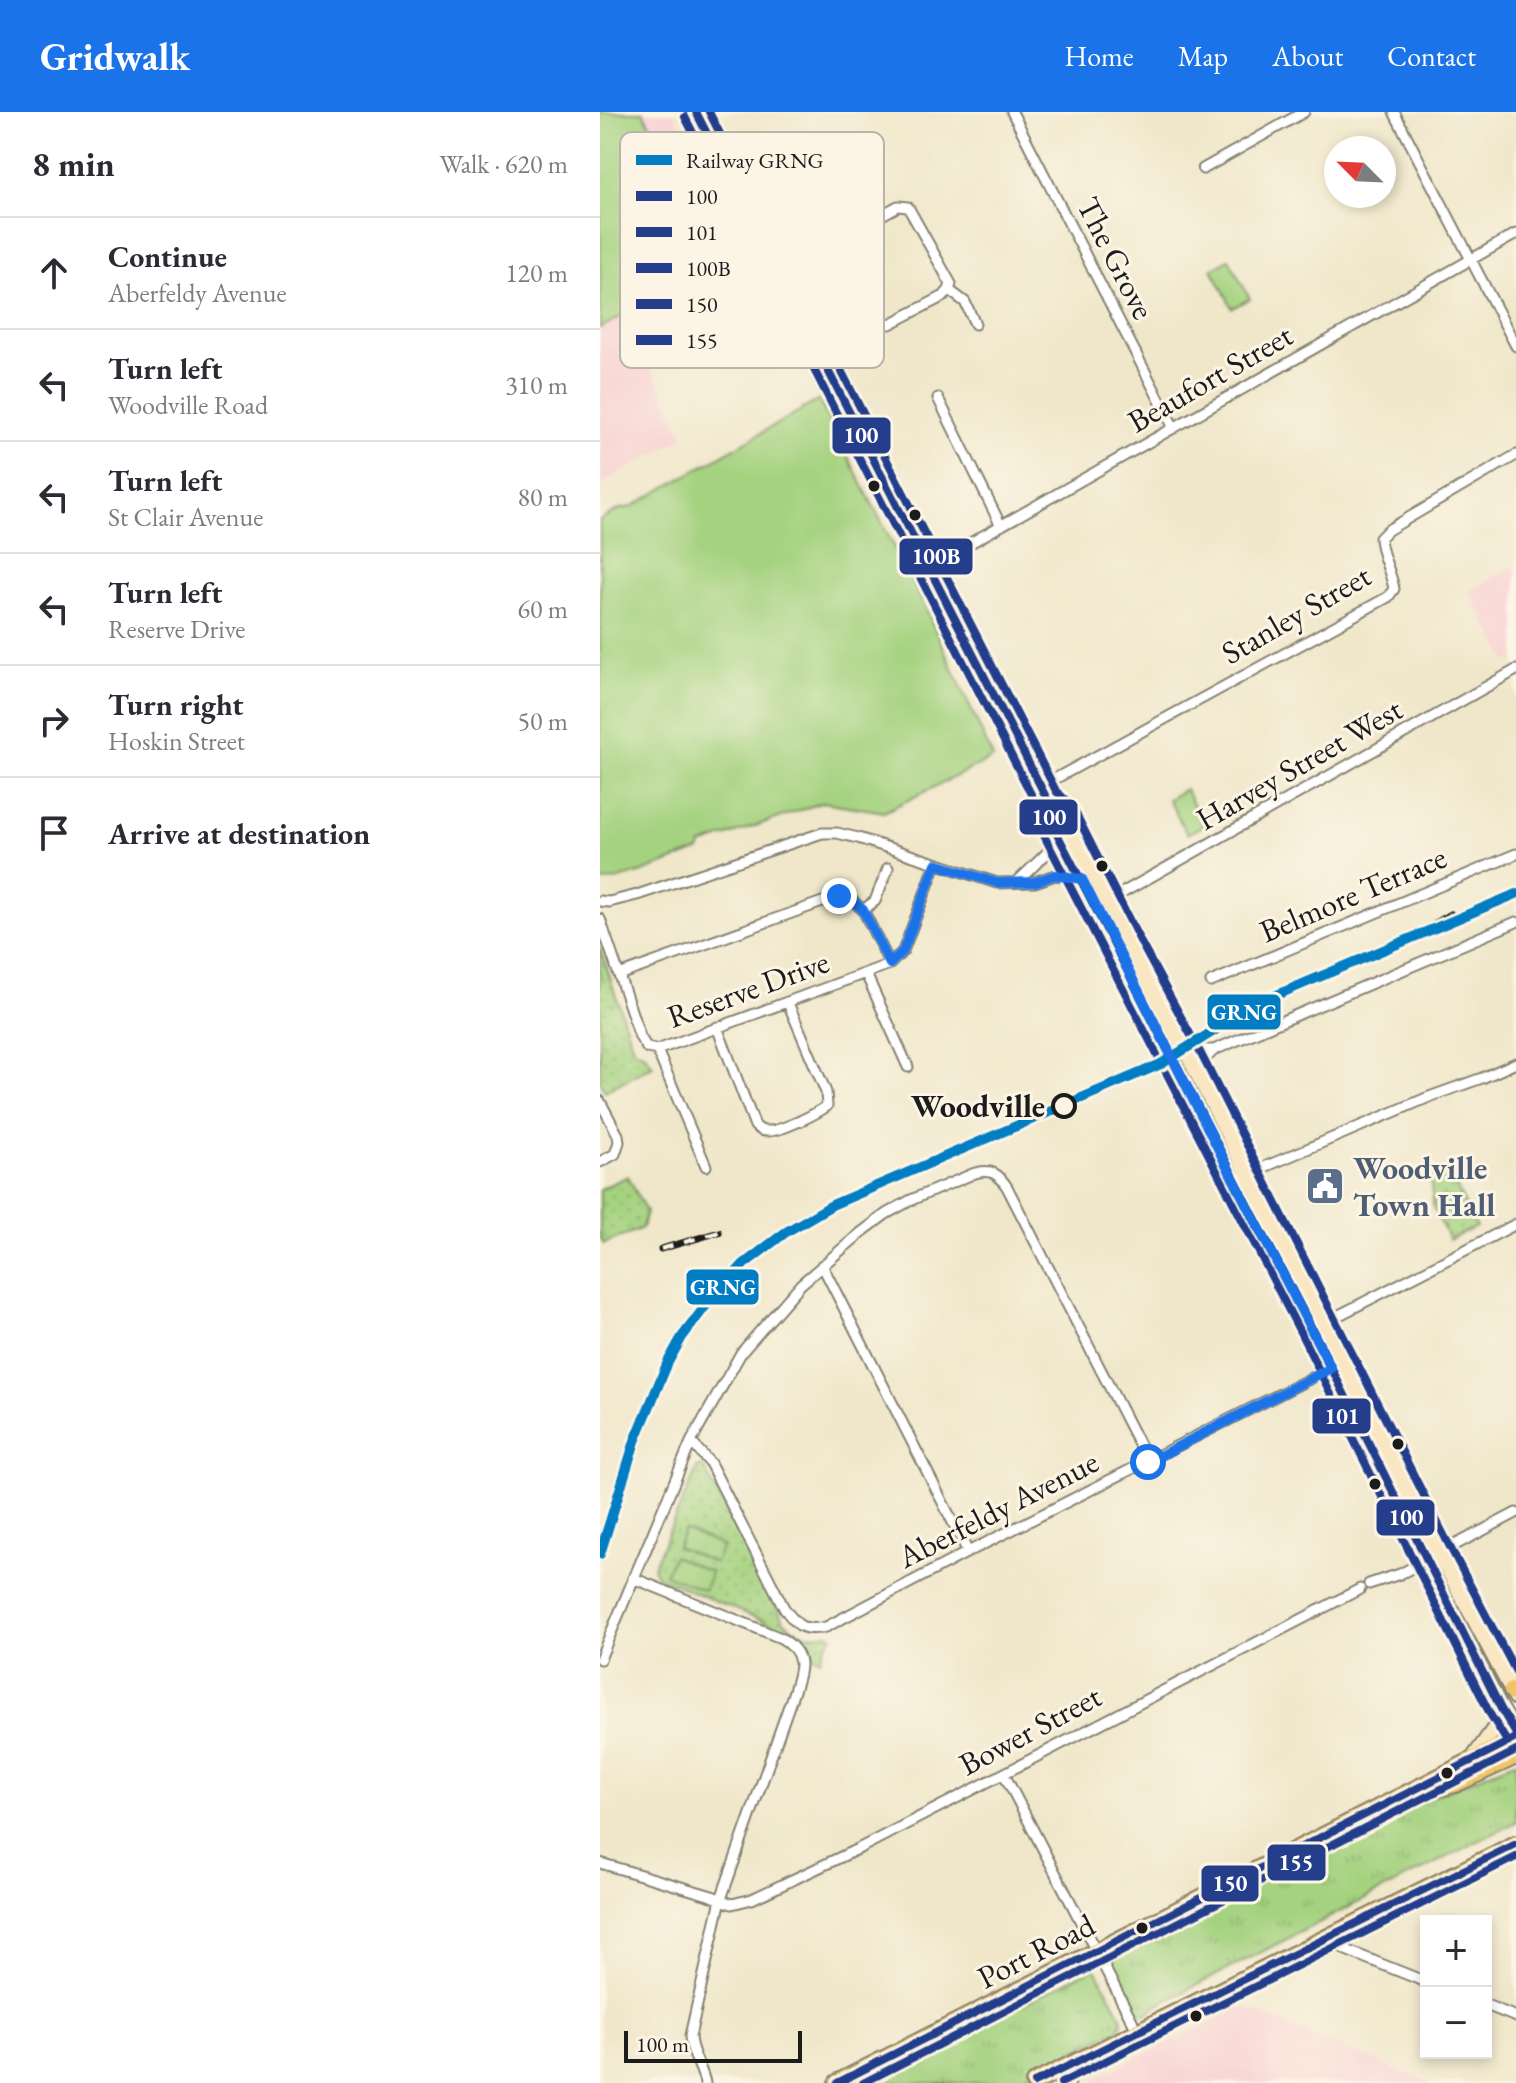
<!DOCTYPE html>
<meta charset="utf-8">
<style>
body{margin:0;font-family:"EB Garamond",serif;background:#f7f7f7;color:#2b2b33}
.controls{position:absolute;right:24px;bottom:24px;display:grid;overflow:hidden;border-radius:0px;box-shadow:0 4px 12px #0003}
.controls button{width:72px;height:72px;display:grid;place-items:center;padding:0;border:0;border-bottom:2px solid #e1e1e2;background:#fff;color:#2b2b33;font:40px sans-serif}
.compass{position:absolute;left:724px;top:24px;width:72px;height:72px;border-radius:50%;background:#fff;box-shadow:0 4px 12px #0003;rotate:294deg}
.scale{position:absolute;left:24px;bottom:20px;width:178px;box-sizing:border-box;padding-left:8px;border:4px solid #1c1c1c;border-top:0;font-size:22px;line-height:28px;white-space:nowrap;color:#1c1c1c;-webkit-text-stroke:6px #fcf5e5;paint-order:stroke}
.stop{position:absolute;width:24px;height:24px;margin:-18px;border:6px solid #1a73e8;border-radius:50%;background:#fff}
.stop.end{background:#1a73e8;border-color:#fff;box-shadow:0 2px 8px #0008}
.list{margin:0;padding:0;list-style:none}
h2{display:flex;justify-content:space-between;align-items:center;height:104px;margin:0;padding:0 32px;font-size:34px}
h2 small{font-size:26px;font-weight:400;color:#7c7c81}
.list li{display:grid;grid-template-columns:52px 1fr auto;gap:24px;align-items:center;box-sizing:border-box;height:112px;padding:0 32px;border-top:2px solid #e1e1e2}
.list b{display:block;font-size:30px;white-space:nowrap}
.list p{margin:0;font-size:26px;white-space:nowrap;color:#7c7c81}
.list em{font-size:26px;font-style:normal;color:#7c7c81}
.icon{flex:none;width:44px;height:44px;fill:none;stroke:currentColor;stroke-width:2;stroke-linecap:round;stroke-linejoin:round}
.map{position:relative;flex:none;width:916px;height:1971px;overflow:hidden}
header{display:flex;align-items:center;gap:48px;box-sizing:border-box;height:112px;padding:0 40px;background:#1a73e8;color:#fff}
header strong{font-size:38px}
nav{display:flex;gap:44px;margin-inline-start:auto;font-size:28px}
main{display:flex}
aside{flex:1;background:#fff}
.map>svg:first-child{display:block}
</style>
<header>
<strong>Gridwalk</strong>
<nav><a>Home</a><a>Map</a><a>About</a><a>Contact</a></nav>
</header>
<main>
<aside>
<h2>8 min<small>Walk · 620 m</small></h2>
<ul class="list">
<li><svg class="icon" aria-label="ahead" viewBox="0 0 24 24"><path d="M12 20V5M6 11l6-6 6 6"/></svg><div><b>Continue</b><p>Aberfeldy Avenue</p></div><em>120 m</em></li>
<li><svg class="icon" aria-label="left" viewBox="0 0 24 24"><path d="M17 20v-9H6M10 6l-5 5 5 5"/></svg><div><b>Turn left</b><p>Woodville Road</p></div><em>310 m</em></li>
<li><svg class="icon" aria-label="left" viewBox="0 0 24 24"><path d="M17 20v-9H6M10 6l-5 5 5 5"/></svg><div><b>Turn left</b><p>St Clair Avenue</p></div><em>80 m</em></li>
<li><svg class="icon" aria-label="left" viewBox="0 0 24 24"><path d="M17 20v-9H6M10 6l-5 5 5 5"/></svg><div><b>Turn left</b><p>Reserve Drive</p></div><em>60 m</em></li>
<li><svg class="icon" aria-label="right" viewBox="0 0 24 24"><path d="M7 20v-9h11M14 6l5 5-5 5"/></svg><div><b>Turn right</b><p>Hoskin Street</p></div><em>50 m</em></li>
<li><svg class="icon" aria-label="arrive" viewBox="0 0 24 24"><path d="M6 21V4h12l-3 4 3 4H6"/></svg><div><b>Arrive at destination</b></div></li>
</ul>
</aside>
<div class="map">
<svg width="916" height="1971" viewBox="0 0 916 1971">
<defs>
<pattern id="grass-tufts" width="24" height="20" patternUnits="userSpaceOnUse" patternTransform="scale(2)"><rect width="24" height="20" fill="#a4d27f"/><path d="M3 7l-1-3M5 7V3M7 7l1-3M15 17l-1-3M17 17v-4M19 17l1-3" fill="none" stroke="#8db46d"/></pattern>
<pattern id="park-dots" width="8" height="8" patternUnits="userSpaceOnUse" patternTransform="scale(2)"><rect width="8" height="8" fill="#a4d27f"/><path d="M2 2h.1M6 6h.1" fill="none" stroke="#8db46d" stroke-width="1.8" stroke-linecap="round"/></pattern>
</defs>
<rect width="100%" height="100%" fill="#fcf5e5"/>
<filter id="ink" filterUnits="userSpaceOnUse"><feTurbulence type="fractalNoise" baseFrequency=".0125" numOctaves="2"/><feDisplacementMap in="SourceGraphic" scale="16" xChannelSelector="R" yChannelSelector="G"/><feConvolveMatrix kernelMatrix="1 2 1 2 8 2 1 2 1" color-interpolation-filters="sRGB"/></filter>
<filter id="wash" filterUnits="userSpaceOnUse"><feTurbulence type="fractalNoise" baseFrequency=".006" numOctaves="4" result="noise"/><feDisplacementMap in="SourceGraphic" scale="32" xChannelSelector="R" yChannelSelector="G"/><feGaussianBlur stdDeviation="1.8" result="paint"/><feColorMatrix in="noise" values="0 0 0 0 0 0 0 0 0 0 0 0 0 0 0 0 0 1.4 0 .05"/><feComposite in="paint" operator="in"/></filter>
<g filter="url(#wash)">
<rect width="100%" height="100%" fill="#f0e7ca"/>
<path fill="#f7cfd1" d="M0,0H73L164,177L47,248L85,325L0,372Z
M913,455L916,460V545L908,550L869,480Z
M643,1895L829,1971H495L494,1967Z"/>
<path fill="url(#grass-tufts)" stroke="#60774e" stroke-width="2" d="M916,1649V1710L554,1895L547,1902H541L537,1899L513,1854V1847L518,1841L798,1699Z
M495,1855L522,1905V1911L518,1918L411,1971H268Z"/>
<path fill="url(#park-dots)" stroke="#60774e" stroke-width="2" d="M0,835L33,936L45,942L53,954L5,979L0,969Z
M847,1056L876,1115L849,1128L833,1095L831,1072L828,1066Z
M28,1064L46,1100L42,1116L4,1132L0,1125V1077Z
M98,1355H102L105,1358L184,1509C197,1522 210,1525 228,1521L233,1524L225,1534L220,1547L206,1541L199,1528L186,1518L57,1465L53,1455Z"/>
<path fill="#a4d27f" stroke="#60774e" stroke-width="2" d="M0,0H43L124,147L0,216Z
M629,147L650,187L632,196L612,157Z
M219,288L327,499L393,646L284,700L223,690L102,733L99,739C72,748 27,769 0,770V408L20,397L31,395Z
M585,677L604,713L587,722L568,687Z
M84,1418L122,1434L115,1451L77,1435Z
M73,1444L111,1460L104,1478L65,1462Z"/>
</g>
<g filter="url(#ink)">
<g fill="none" stroke-linecap="round" stroke-linejoin="round">
<g stroke="#868273" stroke-width="13">
<path id="minor" d="M412,0L574,316
M794,0L916,234
M603,57L704,0
M248,122L272,171L264,206
M349,178L365,190L375,212
M207,215L221,208L242,201L290,212L344,184L349,178L351,172L308,95L298,94L211,142
M255,236L274,226L279,211
M338,286L401,414
M328,455L916,122
M440,675L788,485L794,477C791,459 781,444 780,426L788,418L916,343
M418,769L445,743L459,724
M0,789L9,790L37,783L222,721H237L258,726L397,771L435,770L455,763L482,767
M508,789L916,558
M263,798L275,789L288,756
M0,807L40,925L47,936L57,938L290,852L303,839L336,752
M266,862L308,955
M19,863L239,784L253,789L263,798L290,852
M611,870L916,742
M117,915L155,1014C161,1018 160,1019 167,1019C180,1020 216,1002 227,994L226,980L188,891
M57,938L106,1054
M585,938H614
M595,957L614,938L916,810
M0,989L18,1023L19,1030L15,1042L0,1050
M634,1068L829,985L882,966L916,951
M222,1153L368,1440
M718,1214L916,1112
M91,1330L110,1351L184,1496C197,1514 203,1520 226,1515L368,1440L733,1255
M33,1466L181,1526C209,1543 200,1559 192,1585L121,1787L90,1924C90,1941 102,1955 105,1971
M769,1472L800,1462L916,1401
M0,1547L91,1330L141,1241L201,1172L262,1120L286,1102L311,1088L375,1061C391,1057 398,1061 407,1075L548,1350
M404,1662L538,1920
M0,1751L112,1784L132,1792L152,1787L260,1736L760,1477
M733,1823L739,1833L746,1838L826,1870
M886,1893L916,1905
M462,1957L470,1971"/>
</g>
<g stroke="#868273" stroke-width="18">
<path id="secondary" d="M96,0L447,687L449,706L562,924L634,1068L712,1217L901,1597L916,1622
M447,687L461,699L530,837L590,947L839,1441L916,1586
M872,1648L896,1614L901,1597"/>
</g>
<g stroke="#868273" stroke-width="20">
<path id="trunk" d="M912,1579L916,1582
M827,1679L855,1672L916,1644
M237,1971L916,1626
M434,1971L916,1732"/>
</g>
<use href="#minor" stroke="#fff" stroke-width="9"/>
<use href="#secondary" stroke="#f9e7c3" stroke-width="14"/>
<use href="#trunk" stroke="#efc469" stroke-width="16"/>
<g stroke="#1c1c1c" stroke-width="7">
<path id="rail" d="M808,827L851,802
M61,1137L119,1120"/>
</g>
<use href="#rail" stroke="#fcf5e5" stroke-width="4" stroke-dasharray="12" stroke-linecap="butt"/>
<g stroke="#fcf5e5" stroke-width="14">
<path id="bus-1" d="M96,0L447,687L449,706L712,1217L901,1597L916,1622"/>
</g>
<g stroke="#fcf5e5" stroke-width="14">
<path id="bus-2" d="M85,5L435,690L438,712L701,1222L890,1602L906,1628"/>
</g>
<g stroke="#fcf5e5" stroke-width="14">
<path id="bus-3" d="M109,0L451,669L456,679L472,694L541,831L601,942L850,1435L916,1560"/>
</g>
<g stroke="#fcf5e5" stroke-width="14">
<path id="bus-4" d="M237,1971L916,1626
M434,1971L916,1732"/>
</g>
<g stroke="#fcf5e5" stroke-width="14">
<path id="bus-5" d="M263,1971L916,1639
M461,1971L916,1745"/>
</g>
<use href="#bus-1" stroke="#243e8c" stroke-width="8"/>
<use href="#bus-2" stroke="#243e8c" stroke-width="8"/>
<use href="#bus-3" stroke="#243e8c" stroke-width="8"/>
<use href="#bus-4" stroke="#243e8c" stroke-width="8"/>
<use href="#bus-5" stroke="#243e8c" stroke-width="8"/>
<g stroke="#fcf5e5" stroke-width="16">
<path id="rail-1" d="M0,1442L35,1329L68,1250L82,1225L107,1192L144,1152L186,1120L232,1093L561,952L660,890L916,782"/>
</g>
<use href="#rail-1" stroke="#007dc3" stroke-width="10"/>
</g>
</g>
<g fill="none" stroke-linecap="round" stroke-linejoin="round" filter="url(#ink)">
<path stroke="#1a73e8" stroke-width="10" d="M239,784L253,789L263,798L290,852L303,839L336,752L397,771L435,770L455,763L482,767L634,1068L731,1256L548,1350"/>
</g>
<defs>
<g id="civic-square" transform="scale(2)"><rect x="-9" y="-9" width="18" height="18" rx="4" fill="#5c6f8a" stroke="#fcf5e5"/><path d="M-.6-6.5H3V-4.5H.6V-3L4-1V1h2V6H-6V1h2V-1L-.6-3ZM-1.2 2.5V6h2.4V2.5Z" fill="#fff"/></g>
</defs>
<g fill-rule="evenodd">
<use href="#civic-square" x="725" y="1074"/>
</g>
<g fill="#1c1c1c" stroke="#fcf5e5" stroke-width="3">
<circle cx="274" cy="374" r="7"/>
<circle cx="315" cy="403" r="7"/>
<circle cx="502" cy="754" r="7"/>
<circle cx="798" cy="1332" r="7"/>
<circle cx="775" cy="1372" r="7"/>
<circle cx="847" cy="1661" r="7"/>
<circle cx="542" cy="1816" r="7"/>
<circle cx="596" cy="1904" r="7"/>
</g>
<circle fill="#fcf5e5" stroke="#1c1c1c" stroke-width="4" cx="464" cy="994" r="11"/>
<g text-anchor="middle" stroke-width="6" stroke-linejoin="round" paint-order="stroke">
<g font-size="32" fill="#1c1c1c" stroke="#fcf5e5">
<text transform="translate(516 146) rotate(63)" y="11">The Grove</text>
<text transform="translate(610 266) rotate(-30)" y="11">Beaufort Street</text>
<text transform="translate(696 502) rotate(-30)" y="11">Stanley Street</text>
<text transform="translate(699 652) rotate(-30)" y="11">Harvey Street West</text>
<text transform="translate(753 782) rotate(-23)" y="11">Belmore Terrace</text>
<text transform="translate(148 877) rotate(-20)" y="11">Reserve Drive</text>
<text transform="translate(398 1397) rotate(-27)" y="11">Aberfeldy Avenue</text>
<text transform="translate(430 1618) rotate(-28)" y="11">Bower Street</text>
<text transform="translate(436 1839) rotate(-27)" y="11">Port Road</text>
</g>
<g font-size="32" font-weight="bold" fill="#1c1c1c" stroke="#fcf5e5" text-anchor="end">
<text x="445" y="1005">Woodville</text>
</g>
<g font-size="32" font-weight="bold" fill="#4e5e75" stroke="#fcf5e5" text-anchor="start">
<text x="753" y="1067">Woodville<tspan x="753" dy="37">Town Hall</tspan></text>
</g>
</g>
<rect x="20" y="20" width="264" height="236" rx="12" fill="#fcf5e5" stroke="#b9b4a9" stroke-width="2"/>
<rect x="36" y="43" width="36" height="10" fill="#007dc3"/>
<rect x="36" y="79" width="36" height="10" fill="#243e8c"/>
<rect x="36" y="115" width="36" height="10" fill="#243e8c"/>
<rect x="36" y="151" width="36" height="10" fill="#243e8c"/>
<rect x="36" y="187" width="36" height="10" fill="#243e8c"/>
<rect x="36" y="223" width="36" height="10" fill="#243e8c"/>
<g font-size="22" fill="#1c1c1c">
<text x="86" y="56">Railway GRNG</text>
<text x="86" y="92">100</text>
<text x="86" y="128">101</text>
<text x="86" y="164">100B</text>
<text x="86" y="200">150</text>
<text x="86" y="236">155</text>
</g>
<g stroke="#fcf5e5" stroke-width="3">
<rect x="231" y="304" width="61" height="39" rx="8" fill="#243e8c"/>
<rect x="298" y="425" width="76" height="39" rx="8" fill="#243e8c"/>
<rect x="418" y="686" width="61" height="38" rx="8" fill="#243e8c"/>
<rect x="606" y="881" width="76" height="38" rx="8" fill="#007dc3"/>
<rect x="85" y="1156" width="75" height="38" rx="8" fill="#007dc3"/>
<rect x="711" y="1285" width="61" height="38" rx="8" fill="#243e8c"/>
<rect x="775" y="1386" width="61" height="39" rx="8" fill="#243e8c"/>
<rect x="666" y="1731" width="61" height="39" rx="8" fill="#243e8c"/>
<rect x="600" y="1752" width="60" height="39" rx="8" fill="#243e8c"/>
</g>
<g font-size="22" text-anchor="middle" font-weight="bold" fill="#fff">
<text x="261" y="331">100</text>
<text x="336" y="452">100B</text>
<text x="449" y="713">100</text>
<text x="644" y="908">GRNG</text>
<text x="123" y="1183">GRNG</text>
<text x="742" y="1312">101</text>
<text x="806" y="1413">100</text>
<text x="696" y="1758">155</text>
<text x="630" y="1779">150</text>
</g>
</svg>
<div class="controls">
<button>+</button>
<button>−</button>
</div>
<svg class="compass" viewBox="-18 -18 36 36"><path d="M0-13l5 13h-10z" fill="#e53935"/><path d="M0 13l5-13h-10z" fill="#7c7c81"/></svg>
<div class="scale">100 m</div>
<div class="stop" style="left:548px;top:1350px"></div>
<div class="stop end" style="left:239px;top:784px"></div>
</div>
</main>
